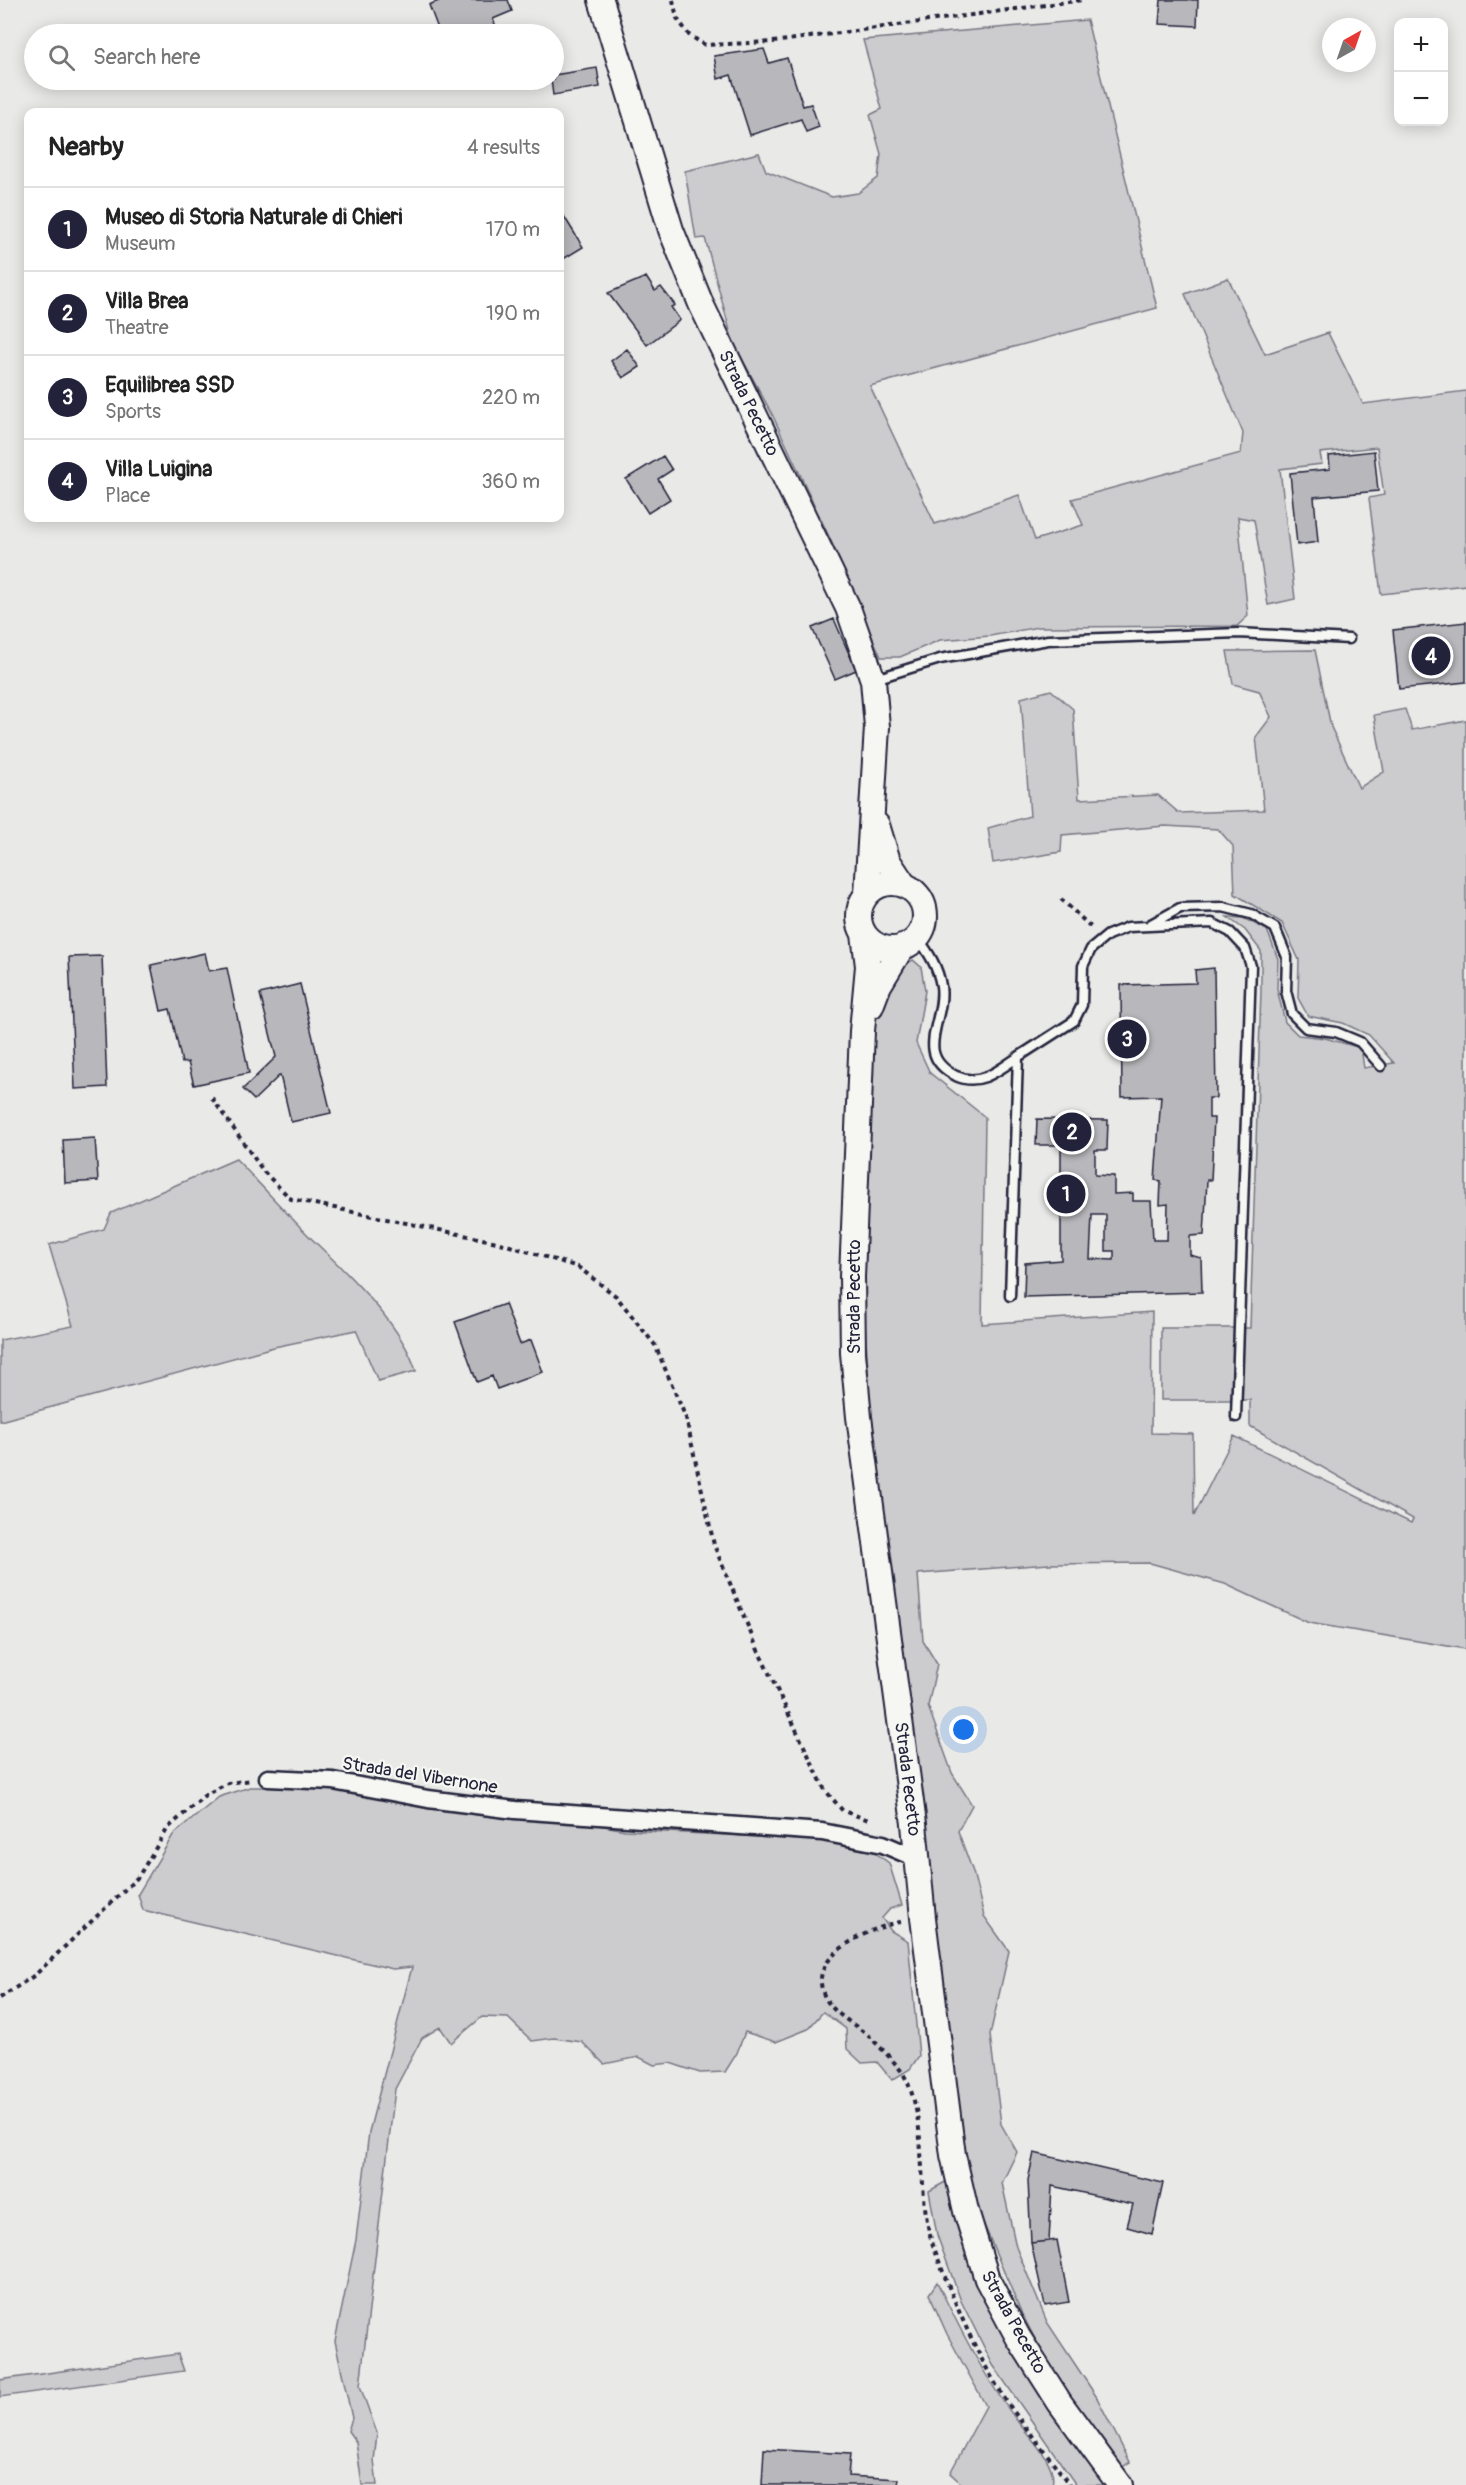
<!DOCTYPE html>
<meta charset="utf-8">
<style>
body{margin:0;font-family:Pangolin,sans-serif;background:#f2f2f2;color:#222}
.controls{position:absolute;right:18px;top:18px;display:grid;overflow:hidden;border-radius:12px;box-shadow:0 3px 15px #0003}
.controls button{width:54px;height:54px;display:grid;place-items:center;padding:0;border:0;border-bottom:2px solid #e0e0e0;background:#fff;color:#222;font:30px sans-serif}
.compass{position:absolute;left:1322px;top:18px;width:54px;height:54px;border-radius:50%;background:#fff;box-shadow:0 3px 15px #0003;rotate:40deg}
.you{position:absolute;left:964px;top:1730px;width:21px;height:21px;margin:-15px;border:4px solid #fff;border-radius:50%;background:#1a73e8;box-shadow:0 0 0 9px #1a73e833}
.badge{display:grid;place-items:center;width:39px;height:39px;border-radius:50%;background:#22223b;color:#fff;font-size:20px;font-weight:700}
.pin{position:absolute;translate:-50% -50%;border:3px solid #fff;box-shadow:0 2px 6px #0006}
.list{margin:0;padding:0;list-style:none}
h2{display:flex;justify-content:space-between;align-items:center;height:78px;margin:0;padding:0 24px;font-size:26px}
h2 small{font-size:20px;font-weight:400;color:#767676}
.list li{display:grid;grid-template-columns:39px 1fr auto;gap:18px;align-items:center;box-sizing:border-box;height:84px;padding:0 24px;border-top:2px solid #e0e0e0}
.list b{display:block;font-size:22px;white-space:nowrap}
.list p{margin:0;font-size:20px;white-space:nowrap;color:#767676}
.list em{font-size:20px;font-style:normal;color:#767676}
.icon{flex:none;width:33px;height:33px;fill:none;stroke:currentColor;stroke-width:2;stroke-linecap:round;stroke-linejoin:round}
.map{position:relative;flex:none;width:1466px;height:2485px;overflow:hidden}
.search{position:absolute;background:#fff;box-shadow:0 3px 15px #0003;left:24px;top:24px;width:540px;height:66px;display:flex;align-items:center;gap:15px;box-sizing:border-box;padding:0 21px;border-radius:33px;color:#767676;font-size:22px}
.panel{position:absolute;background:#fff;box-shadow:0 3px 15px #0003;left:24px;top:108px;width:540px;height:414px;border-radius:12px}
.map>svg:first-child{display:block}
</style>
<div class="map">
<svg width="1466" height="2485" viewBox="0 0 1466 2485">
<rect width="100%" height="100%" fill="#e9e9e7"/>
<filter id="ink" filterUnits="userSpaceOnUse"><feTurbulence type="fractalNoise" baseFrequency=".0167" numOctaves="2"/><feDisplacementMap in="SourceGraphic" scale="12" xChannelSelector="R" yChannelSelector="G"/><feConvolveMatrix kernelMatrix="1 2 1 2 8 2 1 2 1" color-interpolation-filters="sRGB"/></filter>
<g filter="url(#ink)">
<path fill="#ccccce" stroke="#777784" stroke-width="1.5" d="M1087,20L1157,308L870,386L935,524L1019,495L1035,540L1083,525L1072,499L1241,453L1243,433L1185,294L1228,278L1265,354L1328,333L1363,404L1466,391V585L1381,594L1369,498L1384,495L1377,447L1320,453L1322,464L1280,469L1295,599L1268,605L1254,520L1238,517L1248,616L1237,626L1038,627L990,636L940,640L900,657H881L832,543L772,414L733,342L705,238L696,239L685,171L759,153L766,171L832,197L858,193L878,178L881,154L870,115L882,109L863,40Z
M1315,650L1331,727L1359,788L1384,772L1374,715L1405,709L1412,730L1466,720V1649L1309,1623L1225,1584L1150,1563L1049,1564L918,1574L923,1641L937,1664L928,1706L952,1773L972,1805L958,1831L973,1872L984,1916L1009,1951L990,2035L1001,2124L1017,2152L1002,2183L1016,2247L1047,2322L1096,2396L1130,2462L1118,2470L1061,2388L1022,2314L982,2220L962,2151L871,1416L863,1293L871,1035C879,1012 890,970 913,960L921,967L925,991L916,1043L930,1073L985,1117L982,1324L1152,1312L1151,1433L1193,1434L1194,1516L1234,1436L1411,1523L1413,1519L1250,1426V1400H1161V1328H1250L1261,991V951L1245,930L1227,917L1243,918L1267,930L1278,959L1277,989L1285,1022L1298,1035L1325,1038L1361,1048L1364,1068L1394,1063L1369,1035L1343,1023L1308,1016L1298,998L1299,960L1282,923L1235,894L1233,846L1218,829L1165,826L1062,835L1061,852L993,863L988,828L1030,816L1021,698L1051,690L1073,709L1079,799L1158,795L1179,813L1264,810L1256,737L1271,717L1259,691L1233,684L1227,651Z
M236,1159C262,1186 288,1215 315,1242C349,1275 402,1325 416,1371L378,1381L356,1330L274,1347L0,1421V1340L73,1326L49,1245L104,1229L111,1213Z
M250,1787H328L573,1820L625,1830L824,1840L870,1849L889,1863L902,1905L890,1909L882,1918L891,1931L908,1941L919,2056L910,2069L892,2080L877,2062L862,2063L847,2049L846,2029L823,2012L808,2029L776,2042L745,2032L737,2053L725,2072L700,2073L670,2063L654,2065L639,2057L604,2064L582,2042L554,2038L532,2041L508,2018L482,2017L451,2043L440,2027L422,2038L395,2089L360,2386L377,2433L374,2461L377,2485H362L356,2442L348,2431L352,2418L335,2341L356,2240L369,2132L412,1967L393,1969L143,1910L138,1894L173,1835L219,1797Z
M949,2180C958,2220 965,2262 984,2299C1018,2365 1065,2425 1108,2485H1076L993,2365L961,2301L937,2235L929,2191Z
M937,2282C961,2331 985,2379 1018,2422C1030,2438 1058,2464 1052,2485H963L950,2473L986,2406L947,2334L929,2294Z
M178,2354L184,2371L0,2397V2380Z"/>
<path fill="#b8b8bc" stroke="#22223b" stroke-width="1.5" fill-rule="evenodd" d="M441,0H508L512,11L493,19L497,29L483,34H440L429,5Z
M1161,0H1198L1197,26L1159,24Z
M764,49L769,63L787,58L803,106L811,104L819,127L806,132L801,119L750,135L731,75L718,79L714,56Z
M597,68L600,87L553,95L551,80H554V75Z
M562,213L583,247L560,261V214Z
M646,277L655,291L661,287L675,305L671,307L680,320L647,345L608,293Z
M627,349L640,367L623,378L611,361Z
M1374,451L1378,491L1314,497L1318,542L1297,545L1290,473L1330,469L1329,456Z
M663,456L672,470L658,479L670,499L648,513L626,479Z
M834,619L856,670L835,679L812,628Z
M1466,622V682L1399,689L1393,630Z
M205,953L209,971L227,968L249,1073L194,1085L188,1062L182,1063L170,1009L161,1011L151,965Z
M102,956L107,1087L75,1089L69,957Z
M1214,968L1216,1098H1209V1118H1214L1211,1180H1207L1204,1235L1190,1236V1255L1201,1258L1202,1292L1024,1297L1025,1263L1061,1260V1145H1036L1037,1119L1108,1120L1107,1150H1095V1175L1114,1176V1194L1133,1193V1201H1151L1153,1240H1167L1168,1204L1160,1205L1161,1181L1155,1180L1161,1096L1122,1097L1121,985L1196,983L1195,970ZM1092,1215H1106V1251H1114V1260L1090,1259Z
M300,984L331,1113L291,1122L280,1075L254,1100L243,1089L276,1057L260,994Z
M95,1138L98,1181L65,1183L63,1140Z
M505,1304L520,1344L531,1340L543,1372L497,1389L492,1376L477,1382L455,1322Z
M1034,2153L1163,2183L1152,2234L1127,2227L1133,2204L1052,2186L1049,2241L1031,2243L1028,2180Z
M1057,2240L1069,2302L1045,2306L1031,2243Z
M764,2449L850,2454L848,2476L899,2479L898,2485H762Z"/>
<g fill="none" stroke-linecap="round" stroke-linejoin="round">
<g stroke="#22223b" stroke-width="13">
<path id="service" d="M875,679L940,659L1048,640L1239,633L1349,639
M1151,924L1180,908L1223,907L1251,914L1275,928L1287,957L1286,991L1292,1014L1306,1028L1336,1032L1360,1042L1381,1066
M917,937C929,953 938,967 941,986C946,1021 912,1054 956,1076C980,1087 999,1070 1018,1057
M1010,1296L1018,1057L1074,1021L1082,1005L1083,966L1091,949L1108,935L1128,927L1212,923L1230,932L1245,948L1251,966L1236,1417"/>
</g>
<g stroke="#22223b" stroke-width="21">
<path id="minor" d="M268,1778L333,1781L428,1799L515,1810L822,1832L883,1844L918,1859"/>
</g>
<g stroke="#22223b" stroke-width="28">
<path id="secondary" d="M601,0L671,230L701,304L848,608L873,680L877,727L867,894
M877,825L888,861L904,885
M859 916a33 33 0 1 1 66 0a33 33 0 1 1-66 0Z
M864,934L868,966L862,1031L852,1277L853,1353L859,1417L914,1824L923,1918L953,2155L966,2211L987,2279L1018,2337L1060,2403L1120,2485
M871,1006L879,985L902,947"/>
</g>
<path stroke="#22223b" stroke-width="4" stroke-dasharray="4.5 4.5" stroke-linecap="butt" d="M673,0L677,18L689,35L705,45L773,42L1082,0
M1061,899L1093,929
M212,1098L264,1172L291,1199L497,1242L578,1267L616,1296L655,1345L686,1418L714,1545L757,1648L825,1790L843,1811L872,1821
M901,1922C875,1926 818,1951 821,1983C823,2011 854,2022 871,2038C881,2048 894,2061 902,2072C930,2116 915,2193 933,2245C953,2300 976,2356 1009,2405C1028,2432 1051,2457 1069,2485
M0,1998L35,1975L138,1877L168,1828L205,1795L228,1783L252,1780"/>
<use href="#service" stroke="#f6f6f2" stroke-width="8"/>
<use href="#minor" stroke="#f6f6f2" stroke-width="16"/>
<use href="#secondary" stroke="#f6f6f2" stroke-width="24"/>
</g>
</g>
<g text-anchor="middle" stroke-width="4.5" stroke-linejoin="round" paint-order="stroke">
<g font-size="18" fill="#22223b" stroke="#f6f6f2">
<text transform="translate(749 403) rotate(64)" y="6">Strada Pecetto</text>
<text transform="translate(854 1297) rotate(-90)" y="6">Strada Pecetto</text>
<text transform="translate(420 1775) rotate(9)" y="6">Strada del Vibernone</text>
<text transform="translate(908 1779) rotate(83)" y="6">Strada Pecetto</text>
<text transform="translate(1014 2322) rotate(61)" y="6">Strada Pecetto</text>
</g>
</g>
</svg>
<div class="controls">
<button>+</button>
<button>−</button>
</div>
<svg class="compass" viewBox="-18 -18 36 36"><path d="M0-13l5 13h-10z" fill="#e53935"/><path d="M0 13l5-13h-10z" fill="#767676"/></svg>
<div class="you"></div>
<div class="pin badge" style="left:1066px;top:1194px">1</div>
<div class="pin badge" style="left:1072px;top:1132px">2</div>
<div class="pin badge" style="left:1127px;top:1039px">3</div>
<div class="pin badge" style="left:1431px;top:656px">4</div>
<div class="search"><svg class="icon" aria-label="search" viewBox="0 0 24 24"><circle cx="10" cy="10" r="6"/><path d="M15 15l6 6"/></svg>Search here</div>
<section class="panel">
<h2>Nearby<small>4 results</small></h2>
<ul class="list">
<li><span class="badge">1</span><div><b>Museo di Storia Naturale di Chieri</b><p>Museum</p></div><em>170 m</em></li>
<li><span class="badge">2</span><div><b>Villa Brea</b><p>Theatre</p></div><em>190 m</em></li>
<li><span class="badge">3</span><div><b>Equilibrea SSD</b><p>Sports</p></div><em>220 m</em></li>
<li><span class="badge">4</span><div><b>Villa Luigina</b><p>Place</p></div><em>360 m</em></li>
</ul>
</section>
</div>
